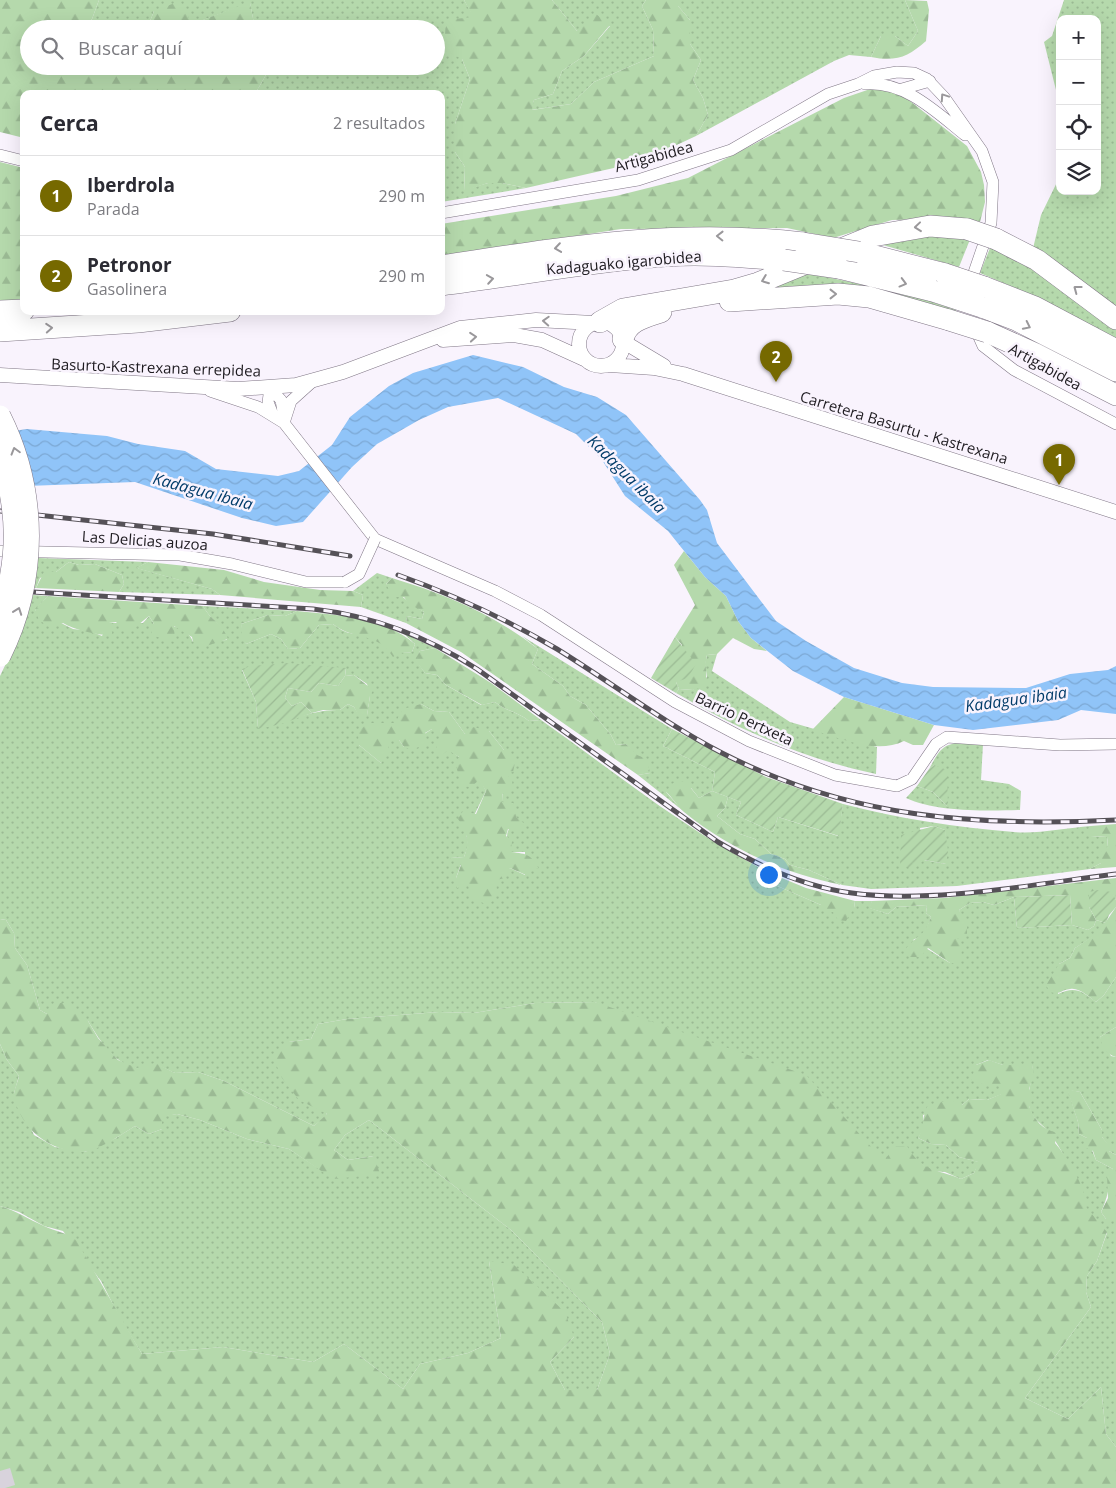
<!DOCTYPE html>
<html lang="es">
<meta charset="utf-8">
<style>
body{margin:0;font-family:"Open Sans",sans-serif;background:#f7f7f7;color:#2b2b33}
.controls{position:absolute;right:15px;top:15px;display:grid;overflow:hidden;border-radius:10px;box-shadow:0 5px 20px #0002}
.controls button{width:45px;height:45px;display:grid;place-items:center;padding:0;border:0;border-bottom:1px solid #e1e1e2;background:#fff;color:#2b2b33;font:25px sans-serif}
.you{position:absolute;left:768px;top:874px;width:18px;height:18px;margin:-12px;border:4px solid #fff;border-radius:50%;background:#1a73e8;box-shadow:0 0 0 8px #1a73e833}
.badge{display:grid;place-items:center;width:32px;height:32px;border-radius:50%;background:#766900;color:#fff;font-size:16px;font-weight:700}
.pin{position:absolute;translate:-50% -41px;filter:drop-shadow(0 1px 2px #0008)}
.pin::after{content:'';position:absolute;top:26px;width:18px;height:15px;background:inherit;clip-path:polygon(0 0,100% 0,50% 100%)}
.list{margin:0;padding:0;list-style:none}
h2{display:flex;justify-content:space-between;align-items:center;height:65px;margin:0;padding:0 20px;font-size:21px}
h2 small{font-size:16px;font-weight:400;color:#7c7c81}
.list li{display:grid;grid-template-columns:32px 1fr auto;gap:15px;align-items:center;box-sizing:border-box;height:80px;padding:0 20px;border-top:1px solid #e1e1e2}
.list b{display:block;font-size:19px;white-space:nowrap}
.list p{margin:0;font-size:16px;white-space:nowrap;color:#7c7c81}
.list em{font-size:16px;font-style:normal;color:#7c7c81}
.icon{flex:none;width:28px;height:28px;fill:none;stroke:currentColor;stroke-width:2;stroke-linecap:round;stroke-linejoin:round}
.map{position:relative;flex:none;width:1116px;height:1488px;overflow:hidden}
.search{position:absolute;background:#fff;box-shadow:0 5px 20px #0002;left:20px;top:20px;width:425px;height:55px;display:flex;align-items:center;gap:12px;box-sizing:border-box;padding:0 18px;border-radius:28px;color:#7c7c81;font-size:19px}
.panel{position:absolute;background:#fff;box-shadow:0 5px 20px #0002;left:20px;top:90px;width:425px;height:225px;border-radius:10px}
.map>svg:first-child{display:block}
</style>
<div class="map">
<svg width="1116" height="1488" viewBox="0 0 1116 1488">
<defs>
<pattern id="grass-dots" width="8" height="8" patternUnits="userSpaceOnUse" patternTransform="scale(1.25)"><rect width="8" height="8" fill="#b5d9ac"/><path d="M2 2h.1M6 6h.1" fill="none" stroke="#9bba94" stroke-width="1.8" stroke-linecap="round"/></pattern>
<pattern id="forest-firs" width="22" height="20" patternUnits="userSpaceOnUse" patternTransform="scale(1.25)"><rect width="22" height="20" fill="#b5d9ac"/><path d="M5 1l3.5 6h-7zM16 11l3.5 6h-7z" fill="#9bba94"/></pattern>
<pattern id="garden-furrows" width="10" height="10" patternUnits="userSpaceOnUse" patternTransform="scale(1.25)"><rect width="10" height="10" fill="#b5d9ac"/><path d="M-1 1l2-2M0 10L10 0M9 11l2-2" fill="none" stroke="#9bba94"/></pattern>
<pattern id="water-waves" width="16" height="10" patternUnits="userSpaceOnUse" patternTransform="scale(1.25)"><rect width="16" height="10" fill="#90c4f8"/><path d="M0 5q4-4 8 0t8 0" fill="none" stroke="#7ca8d4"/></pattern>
</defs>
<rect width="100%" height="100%" fill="#f9f3fd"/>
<path fill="url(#grass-dots)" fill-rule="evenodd" d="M99,0H464L474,17L462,59L470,79L455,124V152L465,167L464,190L488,183H502L526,188L441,202V94H255L267,73L266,66H436V29H255L250,3L192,24L154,11L147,29H81L92,19Z
M552,0H646L642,6L653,30L654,56L594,82L571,104L531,110L534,100L553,94L562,71L584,56L610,26L577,31Z
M678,0H905L918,31L908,46L895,36H881L871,57L849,55L834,61L696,136L708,115L703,98L693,80L701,60L690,44V20L678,6Z
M1064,0H1116V379L986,302L1008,285L980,273L992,243L1030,261L1041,215L1060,176V191H1097V19H1060V106L1044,42L1052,36Z
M42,66H88L76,71Z
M891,236L971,237L959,267L869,241Z
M807,273L908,294L956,310L955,316L740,294Z
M38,558L148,562L137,568L212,589L220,595L119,592L124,584L122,575L95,564L79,565L69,562L56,572L40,578L36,588H33Z
M377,573L392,578L386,584C399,593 410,604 424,612L422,619L407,616L406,623L361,607L363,595L353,591Z
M33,595L48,596L35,610L73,629L90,631L102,636L108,623H143L149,616L154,624C169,625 188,626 193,642L227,640C222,623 211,621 203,606L297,611L285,616L268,615L241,624L246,644L271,634L281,639L288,649L300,648L319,625L333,624C351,638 353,631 369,636C387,643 389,654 412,652L415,644L403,633L435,648L420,651L416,660L425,673L437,675L446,685L481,705L495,702C506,711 518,712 529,721L541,720C616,773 689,833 772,874L765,875L766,881L821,905L854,908L855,901H872L870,908L888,914L896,907L927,905L926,913L931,917C927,929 925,935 913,940L950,963L961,916L959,910L970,903L983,902L994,905L1014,897L1017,928L1072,925L1088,930L1094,926L1096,920L1106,923L1099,933L1075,948L1070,958L1059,964L1058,994C1075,986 1082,991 1096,1002L1104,995L1116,977V1027L1100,1037L1111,1056L1116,1057V1155L1109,1151L1108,1145L1102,1137V1130L1080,1092L1068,1090L1078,1122L1079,1134L1087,1138L1096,1160L1113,1169C1109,1184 1108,1198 1101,1212L1106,1219H1116V1447L1106,1434L1101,1387L1068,1419L1025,1398L1091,1307L1086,1292L1087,1276L1097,1261L1107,1233C1100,1224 1090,1215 1085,1206C1072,1178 1068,1155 1047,1130C1040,1122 1032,1119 1029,1106C1026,1092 1034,1079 1032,1065H1003L988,1060L976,1065L983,1084H1000L1002,1094L987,1100L969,1099L962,1105L923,1115L924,1128L918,1138L931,1144L946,1145L959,1157L979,1162L974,1173L961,1179L945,1172L931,1171L914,1159L884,1162L595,1002L535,1003L474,1013L439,1012L347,1019L318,1024L311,1039L289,1042L327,1115L314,1126L224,1081L198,1072L175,1073L155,1064C150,1065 141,1069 136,1068C113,1063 99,1039 88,1021L47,1014L40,1010L27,965L15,948L14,933L6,920L0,919V676L22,630ZM346,669L345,676L354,675L367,684L370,696L367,715H359L354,707L348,704L340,710C311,709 286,723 258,728L256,702L242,670ZM421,704L434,711L449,712L465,734L489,731L504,750L502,802L517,818C505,833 505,834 511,852H525V875L510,868L496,879L469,885L456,878L461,864L451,858L464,857L468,846L466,832L486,791C481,780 469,764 459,757C448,748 440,746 441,729H432L404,747L399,740H386L381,763L359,745L384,723H396Z
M522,636L672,729L663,746L715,772L712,791L699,798L691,788L666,792L682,810L638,775L650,773L626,744L616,745L611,735L586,705L570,696L563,686L532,664L538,649Z
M717,654L712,671L790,722L877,747L876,774C804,759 739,730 676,693L679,689L693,690L707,677L705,664L707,655Z
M961,742L983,744L981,780L1009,784L1021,791L1020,810C987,811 935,812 906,798L917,786L933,792L947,806L934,765L929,769C939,752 940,745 961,742Z
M728,797L741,802L736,815L773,832L778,817L838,836L843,804C900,819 956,827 1014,832C1038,834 1066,828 1091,826V836L1107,837L1108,847L1101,863L1090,869L957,886L871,889L842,885L809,870L790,865L785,859L771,854L755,839L740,834L717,816L725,808ZM934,826L945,830L946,864L924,860L920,828Z
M0,1044L7,1060L19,1076L14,1093L34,1135L55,1147L85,1152L116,1138L135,1126L149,1134L162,1129V1116L177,1114L200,1120L247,1139L289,1149L333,1178L374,1156L348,1160L334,1150L345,1135L369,1120L511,1230L602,1322L610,1354L597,1390H565L550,1362L574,1337L489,1261L501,1338L468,1353L420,1364L403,1389L344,1344L313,1362L223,1347L142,1354L119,1316L101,1281L63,1231L44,1226L19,1212L0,1206Z"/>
<path fill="url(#forest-firs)" d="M0,0H99L92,19L81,29H29V66L76,71L88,66H266L267,73L255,94H24V138L0,132Z
M464,0H552L577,31L596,14L610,25L584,56L562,71L553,94L534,100L532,110L571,104L594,82L654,56L653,30L642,6L646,0H678V6L690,20V44L701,60L693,80L703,98L708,115L696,136L640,162L526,188L502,183H488L464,191L465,167L455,152V124L470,79L462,59L444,50L446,20L473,17Z
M905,0L927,1L929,10L926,41C908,57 896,62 871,57L881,36H895L908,46L918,31Z
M180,1L192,24L250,2L255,29H147L154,11Z
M876,87L905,97L967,146L981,172L984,185L985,202L980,222L965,218L892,220L833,238L787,228L621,229L441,257V224L616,196L688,178L844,98Z
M0,162L24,168V301L0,303Z
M684,551L705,577L726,596L738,621L751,638L767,651L754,649L733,638L717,654L707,655C704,666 708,675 705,686L693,690L679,689L676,682L682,645L675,637L695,605L674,565Z
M69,562L79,565L95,564L122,575L124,584L119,592L36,588L44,572H56Z
M148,562L224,570L264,582L320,590L353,591L363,595L361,607L220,595L212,589L136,568Z
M392,578C445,594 495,615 538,649L532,664L563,686L570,696L586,705L611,735L616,745L626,744L637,755L647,759L650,773L638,775L461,652L406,623L407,616L422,619L424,612L409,604L404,597H393L386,584Z
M48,596L203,606C212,622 221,621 228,639L206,646L193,642L192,637L174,626L175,642L151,635L154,624L149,616L133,629H122L116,622L109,623L113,635C100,636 75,630 63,623L51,628L39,620L35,609Z
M297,611C336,615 384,617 415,644L412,652L399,653L393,657C377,631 354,641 333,624L319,625L300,648L288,649L281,639L271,634L246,644L242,637L241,624L268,615L285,616Z
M435,648L491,683L541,720L529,721C518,712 506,711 495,702L482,705L446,685L437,675L425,673L415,660L420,651Z
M354,675L373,690L370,696L367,716L358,715L354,707L348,704L340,710H323L312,713L301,702L292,706L285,698L288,688L311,692L319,683L338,686L345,676Z
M844,697L934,725L923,745H913L904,741C876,755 841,738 812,730Z
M421,704L434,711L449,712L465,734L473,727L489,731L504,750L516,758L513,772L505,773L512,780L513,790L502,794V802L513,803L517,818L525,824L521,830L508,829L506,836L512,840L511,852C528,854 530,854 539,869L531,867L526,875L510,868L505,878L496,880L497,894L489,905L472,899L468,885L457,888L456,878L461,865L450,858L464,857C470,842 467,832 458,819L463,811L476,814L486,791L479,780L471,787L461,786L456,765L459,757L448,750L440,757L435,751L440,739L441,729H432L425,733V744L412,750L404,747L399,740H386L390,752L381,763L359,745L358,732L367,723H395L403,709Z
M685,781L699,798L712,791L728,797L725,808L717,816L740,834L755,839L771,854L785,859L790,865L809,870L842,885C784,873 731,850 684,812C677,806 673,798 666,792L673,783Z
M1116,824V867L1090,869L1101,863L1098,854L1108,846L1107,837L1091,836V826Z
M772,874L806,888L855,901L854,908L846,921L838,920L833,912L826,913L821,905L766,881L765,875Z
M1116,878V900L1111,892L1089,907L1096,920L1094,926L1088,930L1072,925L1070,895L1014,897L994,905L983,902L970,903L959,910L967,924V934L957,939L962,948L960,963H950L928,948L920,957H909L905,950C917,934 923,939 931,917L926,913L927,905L896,907L888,914L869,908L872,901L944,898Z
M1116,907V977L1104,995L1096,1002C1089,997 1079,987 1070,989C1060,990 1062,995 1050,992L1046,985L1059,964L1070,958L1075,948L1099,932Z
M0,919L6,920L14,933L15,948L27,965L40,1010L47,1014L54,1003H69L88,1021L98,1038L118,1060L137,1068L155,1063L175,1073L198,1072L224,1081L314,1126L327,1114L299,1100L282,1078L272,1055L289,1042L311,1039L318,1024L347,1019L439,1012L474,1013L535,1003L595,1002L806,1075L884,1161L895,1146H907C923,1173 935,1168 961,1179L974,1173L978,1162L959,1157L946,1145L931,1144L918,1138C924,1127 922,1116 928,1105L951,1100L962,1105L969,1099L987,1100L1001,1094L999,1084H983L971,1080L976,1065L989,1060L1003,1065H1032L1034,1074L1029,1089L1034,1098L1029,1106C1035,1121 1042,1129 1057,1133L1055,1143C1066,1155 1088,1191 1086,1207L1107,1232L1097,1261L1087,1276L1086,1292L1091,1307L1025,1398L1068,1419L1101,1387L1106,1434L1116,1447V1488H0V1206C17,1211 28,1219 44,1226C57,1232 63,1231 76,1240L142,1354L223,1347L313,1362L344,1344L403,1389L420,1364L468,1353L501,1338L489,1261L514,1265L565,1312L574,1337L550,1362L565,1390H597L610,1354L602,1322L511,1230L369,1120L345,1135L334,1150L348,1160L374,1156L380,1174L333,1179L289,1149L247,1139L200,1120L177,1114L162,1117V1129L149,1134L135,1126C124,1133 96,1152 83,1152C50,1152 19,1128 14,1095C14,1089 18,1082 19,1076L7,1060L0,1044Z
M1116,1027V1057C1106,1054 1102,1046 1100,1037Z
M1067,1089L1080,1092L1102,1130V1137L1109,1145V1151L1116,1155V1219H1106L1101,1212L1108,1198L1107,1175L1113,1169L1096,1160L1093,1151L1084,1147L1087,1138L1079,1134L1078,1122Z"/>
<path fill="url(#garden-furrows)" d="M675,637L696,664L688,678L676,682L679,689L676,693L651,678Z
M287,663L346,668L345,676L338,686L319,683L311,692L288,688L285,698L292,706L301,702L312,713L281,724L258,729L256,702L242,669L251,666Z
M672,729L766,777L843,804L839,836L778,817L773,832L736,815L741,802L712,791L715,772L663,746Z
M934,765L947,770L948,807L933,792L917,786L929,769Z
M934,826L945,830L948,851L946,864L924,860L916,867H900L901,835Z
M1098,890L1112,892L1116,900V907L1109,915L1106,923L1096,920L1089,907V892Z
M1070,895L1072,925L1017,928L1014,897Z"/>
<path fill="url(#water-waves)" d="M473,355L523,367L564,387L597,397L626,415L700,500L707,510L717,543L776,621L806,641L854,668L902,683L933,687L1026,688L1070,674L1108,670L1116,666V714L1081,710L1058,720L973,730L934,725L844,697L793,671L751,638L738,621L726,596L705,577L668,531L625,496L602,460L576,434L498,398L448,407L419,420L377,444L352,467L303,522L276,526L242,518L135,482L0,487V433L27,429L107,436L138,444L185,451L216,469L278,476L299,471L332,445L350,417L389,386L413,373Z"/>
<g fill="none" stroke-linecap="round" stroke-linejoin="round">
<path stroke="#d8d3dc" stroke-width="21" stroke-dasharray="21 11" stroke-linecap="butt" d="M0,1471L5,1488"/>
<g stroke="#807786" stroke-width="12">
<path id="minor" d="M865,84C905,81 935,111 965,135
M902,89L930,81
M0,155L24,161
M441,213L638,180L731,150L828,94L858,84L874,76L897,72L914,73L927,79L944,97L982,151L993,182L991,223L969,287
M975,328L983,346L1014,370L1116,424
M270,388L281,400L284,417
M270,388L268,402L273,415
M210,391L258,407L284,423L375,539L495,591L541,615L675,702L749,741L835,775L897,786L912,779L936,744L947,737L1060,745L1116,744
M284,423L291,401L311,383
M0,551L180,555L232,564L306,582H345"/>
</g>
<g stroke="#807786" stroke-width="15">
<path id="tertiary" d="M579 344a22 22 0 1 1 44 0a22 22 0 1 1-44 0Z
M443,340L514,335L542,340L586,360
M624,342L664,366
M610,365L654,368L683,374L1116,512
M0,375L238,389L296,385L343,372L460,328L536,320L594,323"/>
</g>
<g stroke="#807786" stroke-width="22">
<path id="motorway" d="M996,239L1037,260L1116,319
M859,252L945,274
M441,266C566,247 676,228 803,243
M839,268L933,291
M441,285C516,276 590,261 665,256C705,253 744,257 784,260
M984,287L1035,307L1116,350
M730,301L838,294L869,297L949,320
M982,307L1016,320L1116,371
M0,311L24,310
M600,322L623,309L734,290L758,283L873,236L930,226L967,229
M0,331L138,322L230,311
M987,332L1036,354L1116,395
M623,339C627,321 645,317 661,312"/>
</g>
<use href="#minor" stroke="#fff" stroke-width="11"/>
<use href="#tertiary" stroke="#fff" stroke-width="14"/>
<use href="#motorway" stroke="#fff" stroke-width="21"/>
<g stroke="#555157" stroke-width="5">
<path id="rail" d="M0,511L213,534L350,556
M398,575C454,595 506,619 557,649C612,683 664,723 722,753C849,818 976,827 1116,820
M0,590L313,609C374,616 426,636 477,669L718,842C759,866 804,887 852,893C933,904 1034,884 1116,874"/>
</g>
<use href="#rail" stroke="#f9f3fd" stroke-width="3" stroke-dasharray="9" stroke-linecap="butt"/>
<g stroke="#807786" stroke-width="12" stroke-linecap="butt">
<path id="minor-bridge" d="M345,582L359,574L375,539"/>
</g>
<g stroke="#807786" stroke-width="22" stroke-linecap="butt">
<path id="motorway-bridge" d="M967,229L996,239
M803,243L859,252
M784,260L839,268
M945,274L984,287
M933,291L982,307
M949,320L987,332
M0,416C38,492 38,580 0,656
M0,451C19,515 19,556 0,620"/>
</g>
<use href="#minor-bridge" stroke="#fff" stroke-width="11"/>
<use href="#motorway-bridge" stroke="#fff" stroke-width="21"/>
</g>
<defs><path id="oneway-chevron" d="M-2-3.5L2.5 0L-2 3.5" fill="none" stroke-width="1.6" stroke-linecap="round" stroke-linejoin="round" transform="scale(1.25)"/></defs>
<g stroke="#9a989b">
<use href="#oneway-chevron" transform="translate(944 97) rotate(-124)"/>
<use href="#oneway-chevron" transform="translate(918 227) rotate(174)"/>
<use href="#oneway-chevron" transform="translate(720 236) rotate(-179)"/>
<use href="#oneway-chevron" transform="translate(558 248) rotate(172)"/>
<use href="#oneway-chevron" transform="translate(490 279) rotate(-9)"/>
<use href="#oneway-chevron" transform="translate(765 280) rotate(159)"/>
<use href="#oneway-chevron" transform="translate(903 283) rotate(15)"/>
<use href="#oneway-chevron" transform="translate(1077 289) rotate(-143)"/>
<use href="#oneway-chevron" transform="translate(833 294)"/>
<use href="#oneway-chevron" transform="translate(546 321) rotate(-177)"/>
<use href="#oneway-chevron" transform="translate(1027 326) rotate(26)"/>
<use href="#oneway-chevron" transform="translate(49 328) rotate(-4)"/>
<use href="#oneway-chevron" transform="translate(473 337) rotate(-5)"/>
<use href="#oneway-chevron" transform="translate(15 451) rotate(-106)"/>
<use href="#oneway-chevron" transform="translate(18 611) rotate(-70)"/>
</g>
<g text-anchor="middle" stroke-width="5" stroke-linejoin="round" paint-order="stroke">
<g font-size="15" fill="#1e1b20" stroke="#f9f3fd">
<text transform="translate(654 157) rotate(-15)" y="5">Artigabidea</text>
<text transform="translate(624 263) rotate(-5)" y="5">Kadaguako igarobidea</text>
<text transform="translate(1045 367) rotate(29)" y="5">Artigabidea</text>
<text transform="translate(156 368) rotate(2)" y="5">Basurto-Kastrexana errepidea</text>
<text transform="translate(904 428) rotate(17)" y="5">Carretera Basurtu - Kastrexana</text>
<text transform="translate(145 541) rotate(4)" y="5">Las Delicias auzoa</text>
<text transform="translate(744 719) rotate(25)" y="5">Barrio Pertxeta</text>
</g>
<g font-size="16" font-style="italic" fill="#003b69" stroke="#f9f3fd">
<text transform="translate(627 474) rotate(45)" y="6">Kadagua ibaia</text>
<text transform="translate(203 491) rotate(15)" y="6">Kadagua ibaia</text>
<text transform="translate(1016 699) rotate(-8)" y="6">Kadagua ibaia</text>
</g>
</g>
</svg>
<div class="controls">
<button>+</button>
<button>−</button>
<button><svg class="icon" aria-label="locate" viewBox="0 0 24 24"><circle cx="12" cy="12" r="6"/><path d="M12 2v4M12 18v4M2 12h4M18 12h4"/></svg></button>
<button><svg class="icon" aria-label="layers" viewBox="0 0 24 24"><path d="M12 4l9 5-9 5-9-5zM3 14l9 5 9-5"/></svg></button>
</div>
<div class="you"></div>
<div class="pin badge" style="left:1059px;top:485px">1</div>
<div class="pin badge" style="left:776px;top:382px">2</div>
<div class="search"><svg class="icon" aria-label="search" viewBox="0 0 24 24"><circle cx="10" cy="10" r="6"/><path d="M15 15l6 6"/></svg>Buscar aquí</div>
<section class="panel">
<h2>Cerca<small>2 resultados</small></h2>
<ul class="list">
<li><span class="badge">1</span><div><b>Iberdrola</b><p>Parada</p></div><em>290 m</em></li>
<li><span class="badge">2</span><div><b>Petronor</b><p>Gasolinera</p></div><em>290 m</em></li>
</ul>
</section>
</div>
